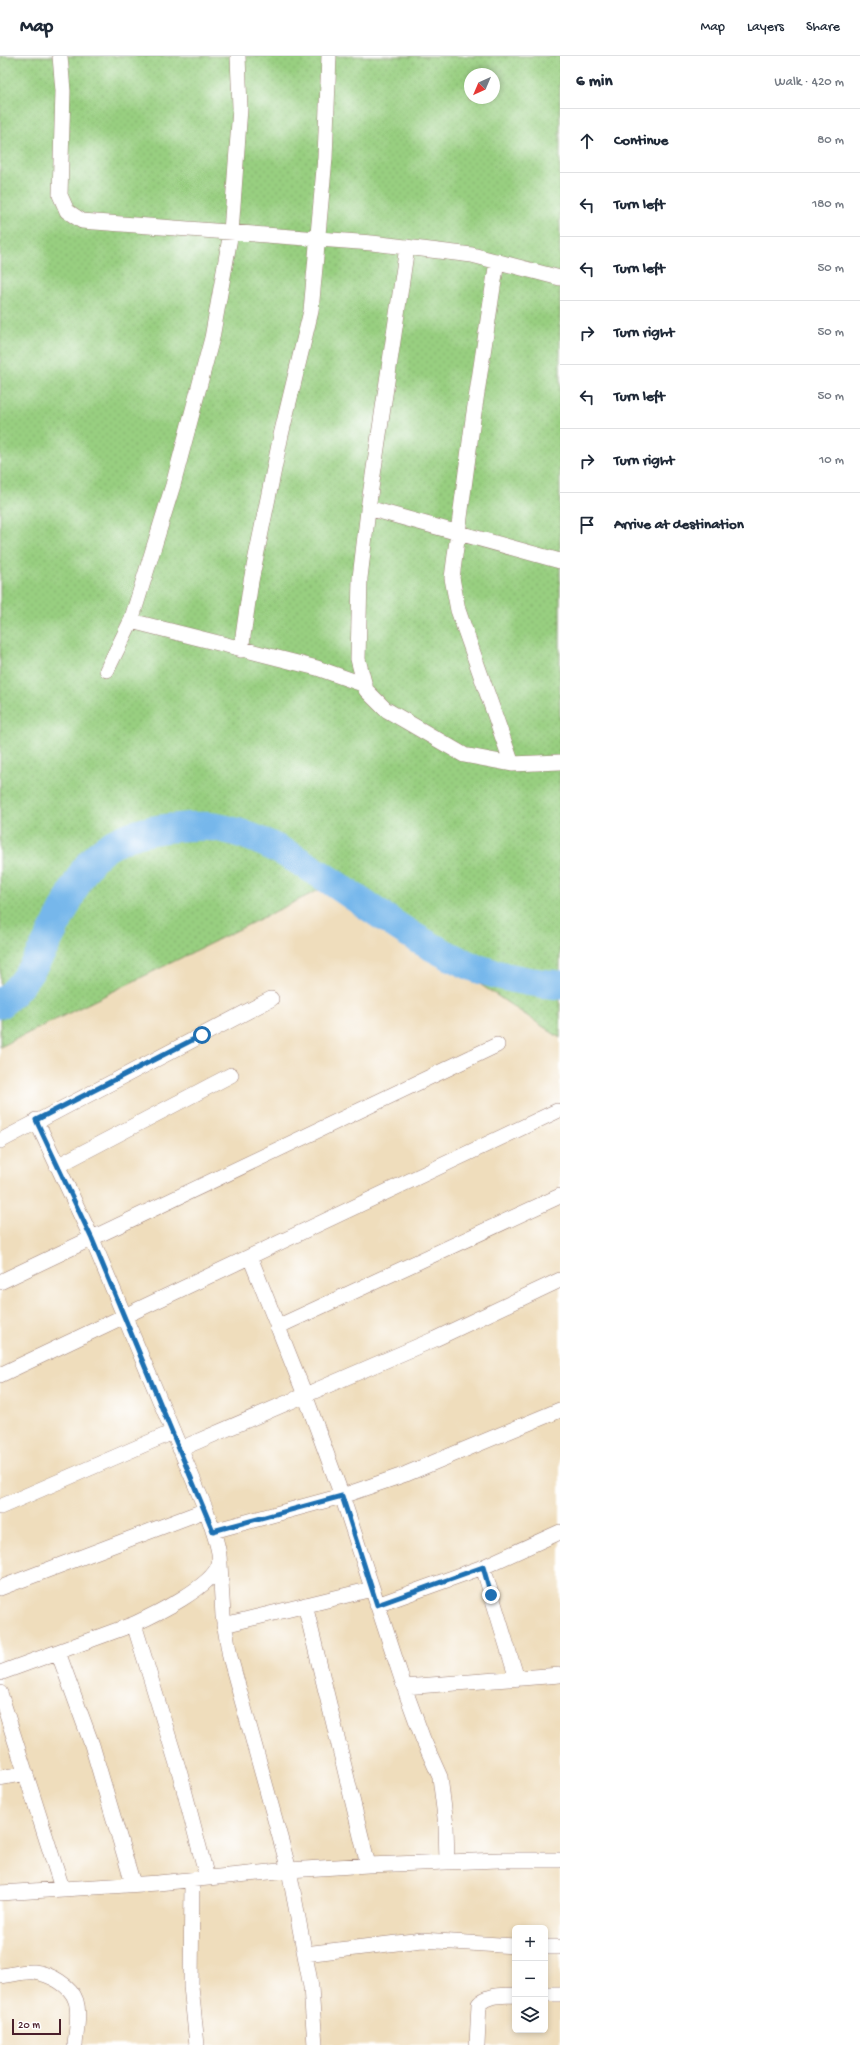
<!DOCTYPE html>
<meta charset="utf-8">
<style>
body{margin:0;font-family:"Gochi Hand",sans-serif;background:#f6f6f7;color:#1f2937}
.controls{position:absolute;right:12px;bottom:12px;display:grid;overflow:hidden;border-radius:6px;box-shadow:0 2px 6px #0003}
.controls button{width:36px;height:36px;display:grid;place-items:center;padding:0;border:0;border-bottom:1px solid #e0e1e3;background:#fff;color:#1f2937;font:20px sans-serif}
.compass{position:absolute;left:464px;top:12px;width:36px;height:36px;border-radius:50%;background:#fff;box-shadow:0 2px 6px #0003;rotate:224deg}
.scale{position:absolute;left:12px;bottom:10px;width:49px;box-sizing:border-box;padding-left:4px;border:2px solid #4a1f2b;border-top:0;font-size:11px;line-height:14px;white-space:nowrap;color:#4a1f2b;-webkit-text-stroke:3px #fff;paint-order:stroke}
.stop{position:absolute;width:12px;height:12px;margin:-9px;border:3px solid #1f6fb2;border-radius:50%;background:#fff}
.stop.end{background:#1f6fb2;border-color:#fff;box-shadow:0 1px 4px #0008}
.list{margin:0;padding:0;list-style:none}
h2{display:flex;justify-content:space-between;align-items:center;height:52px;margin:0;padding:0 16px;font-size:17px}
h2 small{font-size:13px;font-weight:400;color:#747a83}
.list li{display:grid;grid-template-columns:26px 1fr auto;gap:12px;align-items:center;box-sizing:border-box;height:64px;padding:0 16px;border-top:1px solid #e0e1e3}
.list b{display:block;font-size:15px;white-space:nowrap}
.list em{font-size:13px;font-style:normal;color:#747a83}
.icon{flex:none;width:22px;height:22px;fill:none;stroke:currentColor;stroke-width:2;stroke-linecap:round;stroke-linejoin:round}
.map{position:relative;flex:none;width:560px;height:1989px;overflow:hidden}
header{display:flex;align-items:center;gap:24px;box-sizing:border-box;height:56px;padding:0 20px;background:#fff;border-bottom:1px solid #e0e1e3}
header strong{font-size:19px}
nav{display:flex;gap:22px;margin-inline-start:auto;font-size:14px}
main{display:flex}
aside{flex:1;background:#fff}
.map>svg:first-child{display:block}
</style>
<header>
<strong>Map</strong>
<nav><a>Map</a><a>Layers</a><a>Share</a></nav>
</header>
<main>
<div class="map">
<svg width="560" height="1989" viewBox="0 0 560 1989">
<defs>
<pattern id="grass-dots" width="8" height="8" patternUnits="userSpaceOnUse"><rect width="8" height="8" fill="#98cf80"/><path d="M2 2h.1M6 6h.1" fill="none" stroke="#84b16f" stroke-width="1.8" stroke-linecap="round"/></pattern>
</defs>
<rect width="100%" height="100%" fill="#fff"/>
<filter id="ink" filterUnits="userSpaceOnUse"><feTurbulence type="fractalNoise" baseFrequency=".025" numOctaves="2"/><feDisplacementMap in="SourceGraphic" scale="8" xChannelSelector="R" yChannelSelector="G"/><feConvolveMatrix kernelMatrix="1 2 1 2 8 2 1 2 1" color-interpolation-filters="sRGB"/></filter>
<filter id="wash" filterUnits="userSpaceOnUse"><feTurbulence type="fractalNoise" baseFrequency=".012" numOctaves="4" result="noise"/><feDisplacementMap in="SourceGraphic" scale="16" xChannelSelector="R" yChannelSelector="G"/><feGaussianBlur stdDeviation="0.9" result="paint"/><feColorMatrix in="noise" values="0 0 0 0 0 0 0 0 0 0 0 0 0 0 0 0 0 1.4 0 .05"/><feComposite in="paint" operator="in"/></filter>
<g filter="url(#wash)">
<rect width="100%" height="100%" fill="#efddbc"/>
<path fill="url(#grass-dots)" stroke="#717756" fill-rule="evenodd" d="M0,0H560V982L331,828L0,991ZM470,18H494V42H470Z"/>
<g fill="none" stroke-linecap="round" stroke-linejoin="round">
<path stroke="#76b7eb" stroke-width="29" d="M0,948C26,930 46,889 60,861C74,835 82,807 108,791C126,779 149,774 170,772C185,771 201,769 215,771C288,783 359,850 423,886C440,895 458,905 476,912C502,921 532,927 560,929"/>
</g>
</g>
<g filter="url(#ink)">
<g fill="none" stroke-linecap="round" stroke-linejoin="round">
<g stroke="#9c7e74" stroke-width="16">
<path id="minor" d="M60,0L63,35L60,139L67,155L82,165L372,187L472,199L560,222
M407,191L369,446L360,522L358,603L366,634L385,653L464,699L512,708L560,706
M497,205L473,363L452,522L458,554L512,708
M368,452L560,505
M131,565L317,612L365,629
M241,594L251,525L281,379L311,255L325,102L329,0
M107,614L131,565L173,429L212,282L231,176L240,52L238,0
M0,1085L271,943
M57,1110L231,1019
M250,1201L305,1339L342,1440L408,1642L423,1683L440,1721L446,1769L447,1806
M0,1226L497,989
M277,1271L560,1140
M0,1319L557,1055
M180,1393L435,1283L560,1224
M0,1451L173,1376
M213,1475L342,1440L406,1418L560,1354
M220,1508L223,1560L230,1601L289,1814L311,1931L315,1989
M483,1511L517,1623
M0,1532L206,1454
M305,1549L368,1809
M377,1549L483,1511L560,1476
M134,1568L180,1718L207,1822
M224,1569L372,1533
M58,1596L92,1689L133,1828
M0,1617L134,1568C154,1559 213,1530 219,1508C222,1498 210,1465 206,1454L92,1183L36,1064
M404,1631L560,1619
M0,1637L62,1832
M0,1722L26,1717
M192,1824L191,1930L197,1989
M0,1837L158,1827L289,1814L368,1809L499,1804H560
M545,1891H560
M305,1898L422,1884L515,1890
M0,1920C11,1919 23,1915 34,1916C50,1918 71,1929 76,1945C80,1958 76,1976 75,1989
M545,1938H560
M477,1989L479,1948C489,1938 502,1940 515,1939"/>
</g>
<use href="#minor" stroke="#fff" stroke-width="15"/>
</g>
</g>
<g fill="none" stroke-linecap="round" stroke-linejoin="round" filter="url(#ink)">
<path stroke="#1f6fb2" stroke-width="5" d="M202,979L36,1064L92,1183L213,1475L342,1440L377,1549L483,1511L491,1539"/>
</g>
</svg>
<div class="controls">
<button>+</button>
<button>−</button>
<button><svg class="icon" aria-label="layers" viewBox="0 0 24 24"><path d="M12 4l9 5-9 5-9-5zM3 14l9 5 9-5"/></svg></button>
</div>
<svg class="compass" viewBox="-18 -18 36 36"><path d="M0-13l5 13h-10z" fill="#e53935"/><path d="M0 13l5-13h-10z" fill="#747a83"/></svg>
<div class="scale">20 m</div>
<div class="stop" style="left:202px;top:979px"></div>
<div class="stop end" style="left:491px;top:1539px"></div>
</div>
<aside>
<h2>6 min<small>Walk · 420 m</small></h2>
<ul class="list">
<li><svg class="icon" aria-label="ahead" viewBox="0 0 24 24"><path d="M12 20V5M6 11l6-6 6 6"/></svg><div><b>Continue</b></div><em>80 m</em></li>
<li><svg class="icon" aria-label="left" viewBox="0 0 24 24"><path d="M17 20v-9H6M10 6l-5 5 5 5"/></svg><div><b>Turn left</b></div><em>180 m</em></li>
<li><svg class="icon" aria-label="left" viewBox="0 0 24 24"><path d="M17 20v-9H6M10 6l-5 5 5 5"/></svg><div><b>Turn left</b></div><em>50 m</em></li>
<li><svg class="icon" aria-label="right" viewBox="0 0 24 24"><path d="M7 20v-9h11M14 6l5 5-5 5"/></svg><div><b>Turn right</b></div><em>50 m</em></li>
<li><svg class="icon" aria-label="left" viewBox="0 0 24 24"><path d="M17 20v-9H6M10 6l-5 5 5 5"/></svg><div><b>Turn left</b></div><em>50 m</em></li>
<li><svg class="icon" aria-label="right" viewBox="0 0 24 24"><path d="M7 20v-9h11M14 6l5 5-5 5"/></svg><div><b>Turn right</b></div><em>10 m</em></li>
<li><svg class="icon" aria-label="arrive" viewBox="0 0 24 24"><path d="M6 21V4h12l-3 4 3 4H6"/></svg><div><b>Arrive at destination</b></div></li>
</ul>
</aside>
</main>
